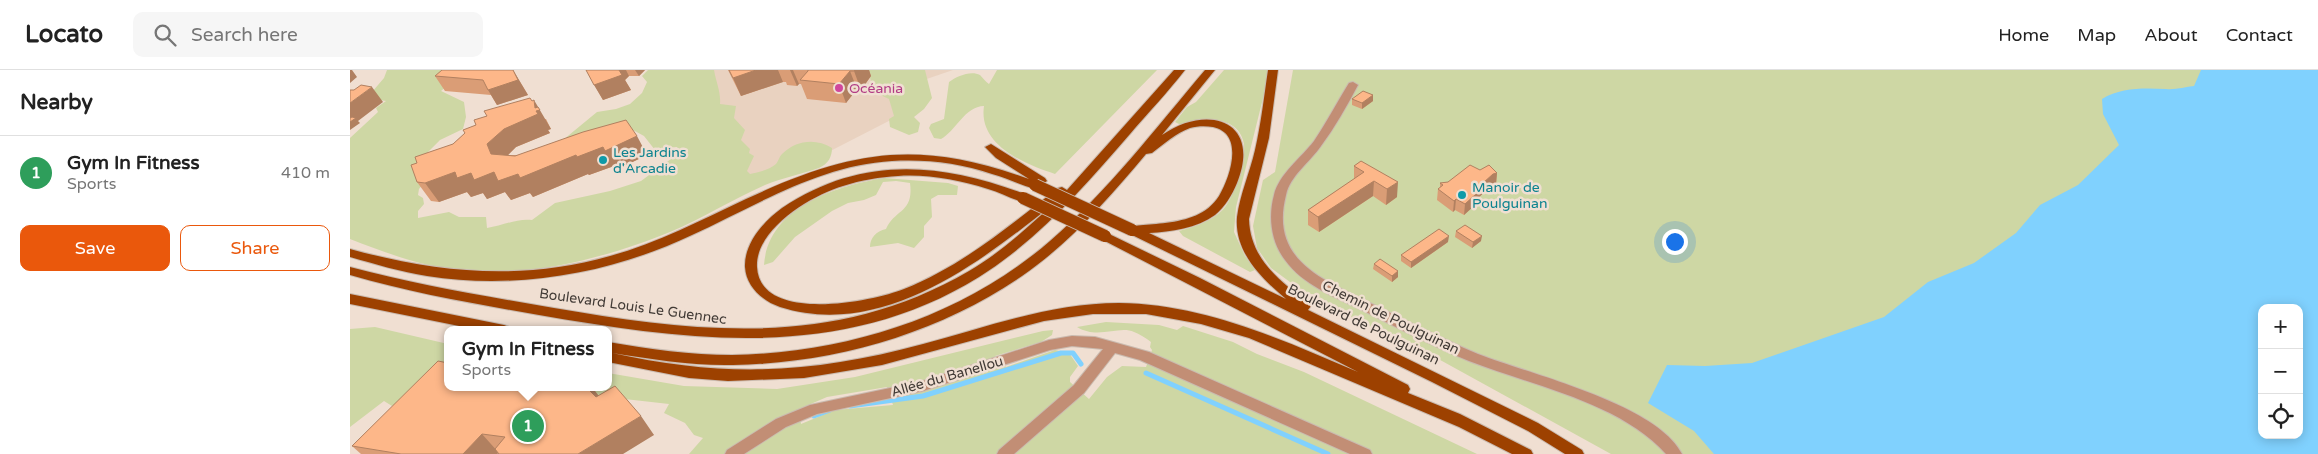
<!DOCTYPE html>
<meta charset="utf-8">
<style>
body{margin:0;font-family:"Varela Round",sans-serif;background:#f6f6f6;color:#222}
.controls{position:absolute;right:15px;bottom:15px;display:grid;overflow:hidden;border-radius:10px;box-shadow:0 2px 12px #0003}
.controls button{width:45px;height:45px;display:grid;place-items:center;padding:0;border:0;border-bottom:1px solid #e0e0e0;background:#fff;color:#222;font:25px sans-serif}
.you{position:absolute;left:1324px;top:171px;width:18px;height:18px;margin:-12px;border:4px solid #fff;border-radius:50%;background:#1a73e8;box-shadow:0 0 0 8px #1a73e833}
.badge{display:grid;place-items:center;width:32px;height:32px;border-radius:50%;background:#ea580c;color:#fff;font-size:16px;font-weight:700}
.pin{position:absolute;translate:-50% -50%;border:2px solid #fff;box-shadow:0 1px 5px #0006}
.popup{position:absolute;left:94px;top:256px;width:168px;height:65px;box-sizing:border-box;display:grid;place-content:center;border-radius:10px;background:#fff;filter:drop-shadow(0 1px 4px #0005);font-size:16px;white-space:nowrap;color:#767676}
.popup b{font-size:19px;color:#222}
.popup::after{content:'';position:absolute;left:50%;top:100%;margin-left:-10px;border:10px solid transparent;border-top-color:#fff}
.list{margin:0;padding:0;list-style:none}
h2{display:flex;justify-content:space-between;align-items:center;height:65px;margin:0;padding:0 20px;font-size:21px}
h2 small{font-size:16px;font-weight:400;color:#767676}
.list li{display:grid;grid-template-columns:32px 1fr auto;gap:15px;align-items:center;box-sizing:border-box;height:75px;padding:0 20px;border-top:1px solid #e0e0e0}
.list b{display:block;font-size:19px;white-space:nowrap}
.list p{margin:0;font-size:16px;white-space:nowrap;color:#767676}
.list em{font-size:16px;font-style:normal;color:#767676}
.actions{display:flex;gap:10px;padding:15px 20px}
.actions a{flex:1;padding:11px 0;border:1px solid #ea580c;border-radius:10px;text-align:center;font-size:18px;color:#ea580c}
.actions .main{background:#ea580c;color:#fff}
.icon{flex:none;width:28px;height:28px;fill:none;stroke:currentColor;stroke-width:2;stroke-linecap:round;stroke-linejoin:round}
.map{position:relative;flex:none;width:1968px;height:384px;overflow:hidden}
header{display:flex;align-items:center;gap:30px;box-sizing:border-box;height:70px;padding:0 25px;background:#fff;border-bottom:1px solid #e0e0e0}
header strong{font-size:24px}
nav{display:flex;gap:28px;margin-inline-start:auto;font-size:18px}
.search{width:350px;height:45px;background:#f6f6f6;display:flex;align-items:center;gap:12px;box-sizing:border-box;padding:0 18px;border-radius:10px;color:#767676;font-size:19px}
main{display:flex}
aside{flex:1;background:#fff}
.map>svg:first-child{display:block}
</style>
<header>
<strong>Locato</strong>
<div class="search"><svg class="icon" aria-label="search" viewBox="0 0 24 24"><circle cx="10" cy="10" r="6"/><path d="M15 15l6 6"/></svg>Search here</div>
<nav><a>Home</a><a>Map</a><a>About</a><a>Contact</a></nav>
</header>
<main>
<aside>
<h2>Nearby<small></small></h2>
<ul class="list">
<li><span class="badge" style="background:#2e9e5b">1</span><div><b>Gym In Fitness</b><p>Sports</p></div><em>410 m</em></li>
</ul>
<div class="actions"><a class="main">Save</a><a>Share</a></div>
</aside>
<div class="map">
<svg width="1968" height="384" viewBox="0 0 1968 384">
<rect width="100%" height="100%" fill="#f0dfd2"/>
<path fill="#e9d2c0" d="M339,0H603L565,13L568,36L457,93L388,124Z"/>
<path fill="#ced7a4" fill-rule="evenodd" d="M37,0H110V5L91,21L114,32L116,47L113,59L90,70L75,85L73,114L69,119L68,125L73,128L74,134L68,141V148L99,142L109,147H136L137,158C152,156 167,148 182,150L205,133L260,121L291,111L325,86L327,77L305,80L294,66L283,60L213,70L247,42L266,39L280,34L292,23L297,12L292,6L298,0H364C366,12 371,22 370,34L386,36L384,48L395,60L391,70L400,79L399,83L404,86L397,101L400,104C409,102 419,100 426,94C428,92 429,87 432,84C446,70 466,68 482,78C482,87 478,94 469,98C451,104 432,108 415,115C383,129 353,148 320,162C259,187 179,208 113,201C74,197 36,183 0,169V68L28,42L26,38L36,31L24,29L22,22L34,8Z
M518,0H575L582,28L574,39L564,47L570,53L568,62L559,65L540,57L539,49L544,46L539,29L524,22Z
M647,0H807L705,104C674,94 628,75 634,36C615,36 605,62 591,69L584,68L579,58L581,54L594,49L599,12C607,6 621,0 630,5C633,8 636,12 639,14Z
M874,0H920L886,137L884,162L895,186L905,200L900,202L833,166L829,161C843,157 856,153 868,144C880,135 883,122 887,108C891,97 895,85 894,74C889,45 852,46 831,55L825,52L837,37L846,32Z
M943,0H1968L1949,238H1912V365L1803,384H1261L1092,291L963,229L921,198L907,178L903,156L913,110L925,102Z
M534,108L598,113L608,116L607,125H588L581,129L582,147L574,156V167L564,178L548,173L520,177C520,168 526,161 536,159C545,139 564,143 560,113L546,111L533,112L526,125L514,130L498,133L482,141L445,167L423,192L414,195C418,137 486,116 534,108Z
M756,252L809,255L827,260L833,256L883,272L907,284L954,302L1127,384H339L353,368L344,365L335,353L314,343L319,334L168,317H258V303L334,316L427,319L505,307L693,261L703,260L702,265L691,272L645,286L656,297L705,280L719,283L728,296L720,307V312L739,329L757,307L772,296L796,297L802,280L800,277L801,272C796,268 789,264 784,262C769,255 748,270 727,257ZM537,317L543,335L485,340L451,354L449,339L477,327Z
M25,257L98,274V312L52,330L42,336L34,331L0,357V259Z"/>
<path fill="#80d1fe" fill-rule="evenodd" d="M1851,0H1968V384H1364L1344,361L1298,333L1317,295L1355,296L1402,293L1534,247L1578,212L1624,193L1666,163L1690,135L1728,115L1769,75L1753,44L1752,29C1771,17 1795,18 1816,19C1825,20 1835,17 1844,16ZM1912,238H1949V365H1912Z"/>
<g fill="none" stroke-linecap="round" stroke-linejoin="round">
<path stroke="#80d1fe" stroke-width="5" d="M796,303L978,384
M500,336L573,326L711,283H723L731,294
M464,346L480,340"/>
<g stroke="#cabbb0" stroke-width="2">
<path id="minor" d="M1003,12L1008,15C997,36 985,57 971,76C960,92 940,106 936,125C919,191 974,210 1022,234C1057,251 1092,269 1128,284C1179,304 1307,334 1332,384H1316C1269,332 1183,316 1119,291C1082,276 1046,257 1010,239C983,226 953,215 935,190C921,172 918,147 924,125C929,104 951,88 964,71C977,52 987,32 999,13Z
M722,266L745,267L799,282L1020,380L1022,384H1000L790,290L765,283L734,323L664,384H647L649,380L724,315L753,279L722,276L700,280L573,321L467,344L436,357L394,384H375L377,380L426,349L460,335L573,311L699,270Z"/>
</g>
<g stroke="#cabbb0" stroke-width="2">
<path id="major" d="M824,0H835C818,22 798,43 780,64C735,116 688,170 629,207C492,292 340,271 189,245C126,234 62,223 0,205V197C67,215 135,226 204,238C350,263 485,279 619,201C650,183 676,159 702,135C628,194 531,269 430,237C412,231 396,216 395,197C394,173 414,151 432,138C511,85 592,92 677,125L679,128L673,132C661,129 650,122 638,119C609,110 578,104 548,106C530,107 511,110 493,116C462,125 405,159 407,197C410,254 521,232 554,219C612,196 659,156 708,118L712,117L717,120Z
M855,0H865L812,65C858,33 912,51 887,113C882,125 875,137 865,145C847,158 821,162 799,163L936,229C912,209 884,182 887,147C890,124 900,102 905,80C911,54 914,27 918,0H928L919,68L899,149C900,188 929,211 959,233L961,236L958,240L1188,353L1232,380L1234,384H1215L1178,361L1082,312L778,163L776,160C784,149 846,163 869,126C880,107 895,64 863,57C856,56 847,56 840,58C826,63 814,74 802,83L796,84C759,128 720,173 672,206C587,264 485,293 383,295C342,296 302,289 262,283C375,308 462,304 573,274C637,257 701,233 769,233C853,234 931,269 1008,302L751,169L749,166L755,162L850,208L1058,315L1060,319L1058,323L1110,344L1181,380L1183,384H1162L1109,357L899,268L851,254L796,244H743L694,251L532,295L454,308L378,311L339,308L258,292V272C299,279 341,285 382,285C497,283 612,247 700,171C758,121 805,59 855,0Z
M641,74L695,108L697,111L685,119C670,115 657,108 642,104C610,93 576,89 542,91C470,95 405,136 342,165C260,204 166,220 77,206C51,202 25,194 0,187V179C88,203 171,211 260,186C308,173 351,150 396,129C502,80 567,69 679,109L646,88L635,77Z
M0,224L154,255L159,257L161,260H129L0,234Z"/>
</g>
<use href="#minor" fill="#c28e75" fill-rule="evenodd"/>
<use href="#major" fill="#9d4100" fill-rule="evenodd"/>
<g stroke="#cabbb0" stroke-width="14" stroke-linecap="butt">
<path id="major-bridge" d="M685,115L782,160
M673,128L755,166"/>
</g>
<use href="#major-bridge" stroke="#9d4100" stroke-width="12"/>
</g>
<path fill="#da9d76" d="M163,0L178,25L147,35L141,25L95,21L85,6Z
M236,0H295L289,6H279L275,10L281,20L253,30Z
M378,0H519L521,6L511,20L507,19L496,33L457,29L451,14H449L447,16L437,15L436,12H433L391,26Z
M1023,25V31L1012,39L1002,35V29Z
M137,46L196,49L201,59L198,60L200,63L166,77L158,85H297L266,100L264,96L239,105L238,104L183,127L180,123L161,130L155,122L137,129L133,123L121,127L117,122L89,132L81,131L67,112V93L103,74Z
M1011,91L1047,127L1036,135L1023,126L969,162L958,155V140L1004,109V96Z
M1130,100L1147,103L1146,114L1142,115L1126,130L1125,135L1114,145L1105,140L1103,142L1087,130L1088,119L1090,118V113L1098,112Z
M1106,161L1131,171L1122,178L1105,167Z
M1098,172L1061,198L1051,191V185Z
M1024,194L1048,201V207L1042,212L1023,199Z
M248,326L304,365L148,383L147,384H11L2,376Z"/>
<path fill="#b18060" d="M0,0H2L7,7L0,13Z
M163,0L178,25L147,35L138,20Z
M268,0H276L279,6L275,10L281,20L253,30L244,15Z
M285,0H295L289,6Z
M406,0H428L433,12L391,26L383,8Z
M440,0H443L449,14L447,16Z
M505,0H519L521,6L511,20L504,1Z
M500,1L507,19L496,33L489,14Z
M22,17L33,32L8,51L10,53L0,60V33Z
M1023,25V31L1012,39V33Z
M184,30L201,59L198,60L200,63L166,77L150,93L141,84L137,74L154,59L185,38Z
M287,66L297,85L266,100L264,96L239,105L238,104L183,127L180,123L161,130L155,122L137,129L133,123L121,127L117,122L89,132L75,113L105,102L121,103L144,102L168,104L226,85Z
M1147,103L1146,114L1142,115L1126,130L1125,135L1114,145L1115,134L1123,122L1143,104Z
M1024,111L1023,126L969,162L968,147Z
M1048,112L1047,127L1036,135L1037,119Z
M1106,129L1105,140L1103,142L1104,131Z
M1099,166L1098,172L1061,198V192Z
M1132,166L1131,171L1122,178L1123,172Z
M1048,201V207L1042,212V206Z
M238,317H242L255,334L251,337L237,318Z
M291,346L304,365L273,384H228Z
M132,364L149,383L147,384H113Z"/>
<path fill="#fdb789" stroke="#b18060" d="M92,0H163L168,10L138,20L133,10L85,6Z
M236,0H269L272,5L244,15Z
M379,0H406L383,8Z
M458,0H505L504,1H500L489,14L450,10L458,1Z
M11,15L22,17L0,33V20H4Z
M1013,21L1023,25L1012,33L1002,29Z
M180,28L182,31L184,30L185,38L188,37L190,40L186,41L188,44L154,59L137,74L141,84L165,86L233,62L276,50L287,66L255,81L253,77L227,87L226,85L170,108L168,104L148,111L144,102L124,110L121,103L107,108L105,102L75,113L67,112L61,95L67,93L65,87L103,74L115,63L113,60L126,55L124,50L137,46L134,41Z
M2,47L6,48L0,52V48Z
M1011,91L1048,112L1037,119L1024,111L968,147L958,140L1014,102L1004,96Z
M1120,95L1130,100L1139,95L1147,103L1143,104L1123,122L1126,124L1115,134L1106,129L1104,131L1088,119L1093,115L1090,113L1098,112Z
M1115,155L1132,166L1123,172L1106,161Z
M1089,159L1099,166L1061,192L1051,185Z
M1030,189L1048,201L1042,206L1024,194Z
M88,291L98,293V317H238L237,318L246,327L265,316L291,346L228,384H149L145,379L155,367L132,364L113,384H51L2,376Z"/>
<circle fill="#d1479c" stroke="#f0dfd2" stroke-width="2" cx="489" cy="18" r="5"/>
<g fill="#0f9aa8" stroke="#f0dfd2" stroke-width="2">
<circle cx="253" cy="90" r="5"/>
<circle cx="1112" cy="125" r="5"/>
</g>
<g text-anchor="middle" stroke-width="5" stroke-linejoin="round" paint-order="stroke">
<g font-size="14" fill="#b23c85" stroke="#f0dfd2" text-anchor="start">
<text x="499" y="23">Océania</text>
</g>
<g font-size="14" fill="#0d838f" stroke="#f0dfd2" text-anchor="start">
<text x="263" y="87">Les Jardins<tspan x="263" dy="16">d'Arcadie</tspan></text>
<text x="1122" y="122">Manoir de<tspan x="1122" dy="16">Poulguinan</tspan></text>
</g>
<g font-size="14" fill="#423b36" stroke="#f0dfd2">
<text transform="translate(283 236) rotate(8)" y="5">Boulevard Louis Le Guennec</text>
<text transform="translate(1041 247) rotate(26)" y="5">Chemin de Poulguinan</text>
<text transform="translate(1014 254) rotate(26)" y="5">Boulevard de Poulguinan</text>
<text transform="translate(597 306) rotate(-16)" y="5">Allée du Banellou</text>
</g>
</g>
</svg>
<div class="controls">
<button>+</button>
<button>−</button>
<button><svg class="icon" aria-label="locate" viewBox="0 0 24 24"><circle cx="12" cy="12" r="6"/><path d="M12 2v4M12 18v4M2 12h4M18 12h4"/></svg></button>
</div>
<div class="you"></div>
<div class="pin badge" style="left:178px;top:356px;background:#2e9e5b">1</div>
<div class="popup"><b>Gym In Fitness</b>Sports</div>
</div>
</main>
